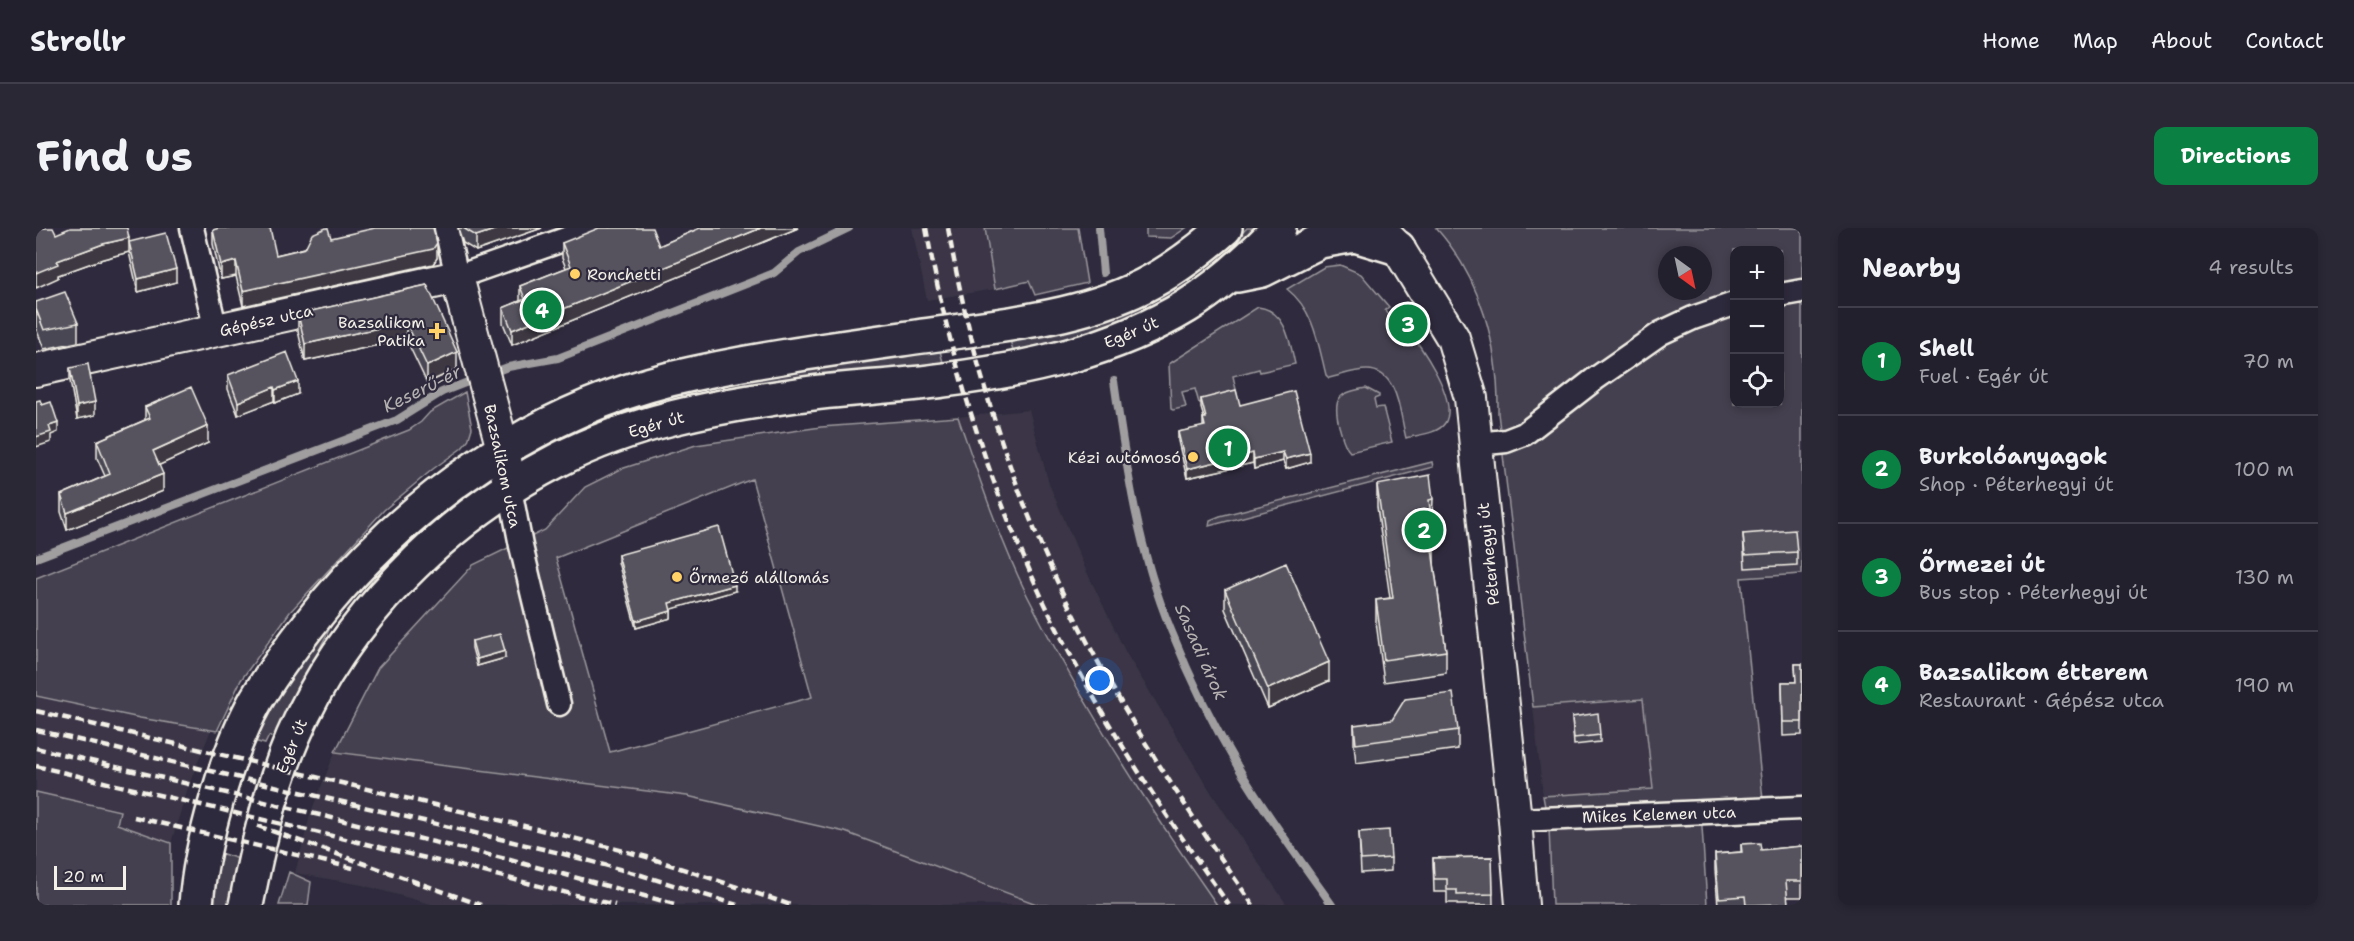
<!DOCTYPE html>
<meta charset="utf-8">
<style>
body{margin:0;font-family:"Shantell Sans",sans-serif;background:#2b2836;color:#f1f3f6}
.controls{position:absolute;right:18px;top:18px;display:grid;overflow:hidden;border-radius:12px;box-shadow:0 3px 9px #0003}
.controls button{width:54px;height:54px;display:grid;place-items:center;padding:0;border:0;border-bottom:2px solid #403e4a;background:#23202e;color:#f1f3f6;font:30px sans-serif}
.compass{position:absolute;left:1622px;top:18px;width:54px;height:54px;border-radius:50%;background:#23202e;box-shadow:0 3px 9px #0003;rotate:147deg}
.scale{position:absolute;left:18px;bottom:15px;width:72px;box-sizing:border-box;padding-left:6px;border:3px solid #f4f1e8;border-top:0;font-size:16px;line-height:21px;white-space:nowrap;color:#f4f1e8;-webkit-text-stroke:4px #2f2a3d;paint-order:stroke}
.you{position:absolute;left:1064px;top:453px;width:21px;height:21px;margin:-15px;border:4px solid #fff;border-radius:50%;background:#1a73e8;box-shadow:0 0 0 9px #1a73e833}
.badge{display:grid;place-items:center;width:39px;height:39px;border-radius:50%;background:#0b8043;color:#fff;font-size:20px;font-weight:700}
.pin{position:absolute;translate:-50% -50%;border:3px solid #fff;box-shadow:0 2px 6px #0006}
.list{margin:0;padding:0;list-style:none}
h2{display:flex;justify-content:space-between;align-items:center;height:78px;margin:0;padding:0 24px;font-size:26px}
h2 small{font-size:20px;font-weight:400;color:#a3a3aa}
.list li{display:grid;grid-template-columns:39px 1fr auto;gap:18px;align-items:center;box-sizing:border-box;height:108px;padding:0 24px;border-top:2px solid #403e4a}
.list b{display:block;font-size:22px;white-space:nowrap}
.list p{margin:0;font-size:20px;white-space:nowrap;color:#a3a3aa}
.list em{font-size:20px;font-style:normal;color:#a3a3aa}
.icon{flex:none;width:33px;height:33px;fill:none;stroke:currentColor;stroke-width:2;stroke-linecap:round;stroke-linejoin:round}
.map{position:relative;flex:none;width:1766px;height:677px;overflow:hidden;border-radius:12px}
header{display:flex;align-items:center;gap:36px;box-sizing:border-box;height:84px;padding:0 30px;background:#23202e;border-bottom:2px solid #403e4a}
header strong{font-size:28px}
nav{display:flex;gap:33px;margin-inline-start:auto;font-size:21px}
.intro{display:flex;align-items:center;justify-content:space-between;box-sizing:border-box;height:144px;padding:0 36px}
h1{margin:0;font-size:42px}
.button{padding:15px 27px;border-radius:12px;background:#0b8043;color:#fff;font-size:21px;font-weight:700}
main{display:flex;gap:36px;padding:0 36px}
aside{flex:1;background:#23202e;border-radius:12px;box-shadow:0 3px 9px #0003}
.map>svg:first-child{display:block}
</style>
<header>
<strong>Strollr</strong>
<nav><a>Home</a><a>Map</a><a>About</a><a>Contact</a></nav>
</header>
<div class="intro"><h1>Find us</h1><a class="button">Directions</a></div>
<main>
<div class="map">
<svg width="1766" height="677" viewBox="0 0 1766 677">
<rect width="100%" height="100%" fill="#2f2a3d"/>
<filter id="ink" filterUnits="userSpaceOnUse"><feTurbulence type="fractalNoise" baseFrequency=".0167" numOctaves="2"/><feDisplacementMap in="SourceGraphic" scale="12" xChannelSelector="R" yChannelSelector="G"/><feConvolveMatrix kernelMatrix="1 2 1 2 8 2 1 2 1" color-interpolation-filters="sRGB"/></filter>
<g filter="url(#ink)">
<path fill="#3b3647" d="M876,0H949L959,61L891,72Z
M993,182L1013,256L1049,340L1090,425L1178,569L1251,677H1181L1085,535L1038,455L990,366L952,275L922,189Z
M0,468L104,490L175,502L153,556L135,615L81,596L84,583L0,564Z
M1607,471L1617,561L1507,568L1497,479Z
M299,524L651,568L809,604L1003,677H398L326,657L259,645L275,584Z"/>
<path fill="#454050" stroke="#9c989c" stroke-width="1.5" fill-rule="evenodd" d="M949,0H1042L1051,55L999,67L993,53L959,61Z
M1110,0H1150L1135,10L1110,9Z
M1211,0H1222C1175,42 1137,72 1079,98C1051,110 1009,118 978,127L974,112L1197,14Z
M1400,0H1766V346L1705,350L1728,582L1665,583L1671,677H1516L1513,600L1507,568L1617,561L1607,471L1497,479L1462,185C1463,119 1445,50 1400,0ZM1698,22H1744V176H1698ZM1631,27H1667V63H1631Z
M1304,37L1325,46L1353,79L1349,82L1362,98L1367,95C1381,113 1424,171 1409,195C1402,206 1381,207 1370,210C1364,188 1363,142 1331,142C1318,142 1306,147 1293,150L1290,147C1282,115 1278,82 1251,61L1288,39Z
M1222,79C1250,82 1254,114 1259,136L1224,144L1223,141L1197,148L1201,166L1163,175L1159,161L1146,164L1150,179L1137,182L1135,181L1133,136Z
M904,123L908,138L526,215L522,208C642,153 775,137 904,123Z
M1330,160L1343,167V169L1338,171L1340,180L1347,179L1356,214L1314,224C1307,217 1306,207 1303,198C1296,169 1303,165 1330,160Z
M429,164L436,200L432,213L426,220L397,241L348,282L254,384L205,452L181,503L104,490L0,468V350L373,202L385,194L394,184Z
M922,189C943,249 963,310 991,367C1046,476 1111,577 1181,677H1003L809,604L651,568L299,524L342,440L437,337L509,302L549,259L585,241L660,217L785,199ZM716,251L776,469L574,524L520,330Z
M1396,234L1397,239L1173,298L1174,292L1184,288Z
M291,397L295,398L253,482L241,510L233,508L229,516L218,513L242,463Z
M0,564L84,583L81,596L135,615V677H0Z
M184,625L203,631L196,677H176Z
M253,644L275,654L272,677H243Z"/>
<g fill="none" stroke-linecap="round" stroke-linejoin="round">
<path stroke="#a19ea0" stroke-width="8" d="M1063,0L1067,45
M453,146L472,139L522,130L738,45L763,24L813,0
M1078,153C1090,237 1102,323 1135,402C1155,452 1180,503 1208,549C1235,593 1266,635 1296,677
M0,330L361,192L406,164L442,150"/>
<g stroke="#f4f1e8" stroke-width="27">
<path id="street" d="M156,0L180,103
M410,0L421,49L561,0
M1744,67L1766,63
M1441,216L1470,213L1488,206L1559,151L1625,105L1657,90L1698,76
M474,261L485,318L523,476
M1479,592L1766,580"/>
</g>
<g stroke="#f4f1e8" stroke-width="36">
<path id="secondary" d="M1343,1L1362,20L1417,110L1435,170L1479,592L1486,677
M0,142L421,49L467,221L474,261"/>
</g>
<g stroke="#f4f1e8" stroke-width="38">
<path id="primary" d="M1201,47L1226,42L1284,13L1319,7L1362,20
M160,677C164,618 191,524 220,472C241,437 265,406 291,374C380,268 499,185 634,151C710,133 788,122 866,111C945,99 1035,94 1107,58C1137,43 1164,22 1189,0
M210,677C221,620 234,563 257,509C307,392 409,290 522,232C595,194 680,178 761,167C810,160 859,159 908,152C993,141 1077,123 1151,78C1185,57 1215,29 1243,0"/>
</g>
<use href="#street" stroke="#2f2a3d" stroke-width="22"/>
<use href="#secondary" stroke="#2f2a3d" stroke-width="32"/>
<use href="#primary" stroke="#2f2a3d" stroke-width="33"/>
<path stroke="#f4f1e8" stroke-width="4.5" stroke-dasharray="9 4.5" stroke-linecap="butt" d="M890,0C917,149 964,294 1035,428C1081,515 1136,597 1193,677
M912,0C936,137 978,271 1042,396C1092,494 1154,586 1217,677
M0,483L522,606L611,629L755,677
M0,502L524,625L605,647L701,677
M0,520L474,632L642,677
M0,538L432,640L579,677
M98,589L321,641
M222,598L445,677"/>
</g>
<path fill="#4a4752" stroke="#f4f1e8" stroke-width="1.5" d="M422,0H506L440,23L427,15Z
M664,0H762L476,117L467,95V80L484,73V58L530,40L526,30V15L623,18Z
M177,2L240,27L269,20L295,10L401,30L397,36L207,78L200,48L185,51L177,16Z
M20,6L93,14L140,54L102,64L93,24L67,31L22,47V50Z
M391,57L421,141L391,155L370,111L269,133L262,103V86Z
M0,74L42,95V114L8,121L0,100Z
M34,140L59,187L41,191L34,153Z
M192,147L262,166L239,175L238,173L202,187L192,161Z
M1165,171L1204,177L1274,234L1250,241L1247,233L1218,241L1217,235L1151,250L1142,213V204L1167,199V190H1168L1165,180Z
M109,179L172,215L123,237L127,263L31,302L25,284V267L69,248L61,230V213L109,192Z
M1341,257L1397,271L1396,293L1398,313V335L1410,423V445L1348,454L1340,394V372L1354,370L1341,279Z
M1707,306L1761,324V337L1709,340Z
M582,327L699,363L635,381V390L600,400L582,334Z
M1189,362L1293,453L1232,480L1189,381Z
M436,413L469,430L441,438L436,420Z
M1759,436H1766V507L1747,508L1746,454H1760Z
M1536,489L1564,507V514L1538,517Z
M1318,497L1422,502V521L1320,535L1318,516Z
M1323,604L1355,630V643L1325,645Z
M1705,616L1725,622L1766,618V669H1751L1752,677H1682L1679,642V626L1705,624Z
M1456,629L1457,677H1421V675H1411V664H1398L1397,630Z"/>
<path fill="#3c3942" stroke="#f4f1e8" stroke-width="1.5" d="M464,0H506L440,23V8Z
M725,0H762L476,117V102Z
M93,10V24L67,31L22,47V50L0,60V45L21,33L67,16Z
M401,15V30L397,36L207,78V63Z
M200,33V48L185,51V37Z
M140,41V54L102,64V51Z
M370,94V111L269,133V116Z
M421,124V141L391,155V138Z
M262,153V166L239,175V162Z
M238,159V173L202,187V174Z
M59,174V187L41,191V178Z
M22,195V204L15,207V214L0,219V209L13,198Z
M172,198V215L117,240V223Z
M1247,224V233L1218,241V231Z
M1217,225V235L1151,250V241Z
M1274,225V234L1250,241V231Z
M127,246V263L31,302V285Z
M699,357V363L633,382V375Z
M635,383V390L600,400V393Z
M469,423V430L441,438V431Z
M1293,434V453L1232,480V461Z"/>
<path fill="#56525f" stroke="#f4f1e8" stroke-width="1.5" d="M0,0H17L20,6L34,0H91L93,10L67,16L21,33L22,36L0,45Z
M183,0H234L240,27L269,20L276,6L290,0H292L295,10L339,0H397L401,15L397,21L207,63L200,33L185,37L177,2Z
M427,0H464L440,8Z
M563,0H616L623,18L664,0H725L476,102L467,80L489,71L484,58L535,38L526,15Z
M130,5L140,41L102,51L93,14Z
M391,57L421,124L391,138L370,94L269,116L262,86Z
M29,64L42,95L8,102L0,81V74Z
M251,124L262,153L239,162L238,159L202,174L192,147Z
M52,136L59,174L41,178L34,140Z
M155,159L172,198L117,223L127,246L31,285L25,267L74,246L61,213L114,190L109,179Z
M1200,162L1204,177L1258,163L1274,225L1250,231L1247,224L1218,231L1217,225L1151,241L1142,204L1169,198L1167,190H1170L1165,171Z
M4,172L6,177L15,174L22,195L13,198L15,204L0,209V173Z
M1394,247L1397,271L1393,272L1398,313L1395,314L1410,423L1348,432L1340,372L1357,370L1341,257Z
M683,299L699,357L633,375L635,383L600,393L582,327Z
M1759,302L1761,324L1709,327L1707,306Z
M1250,335L1293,434L1232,461L1189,362Z
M464,406L469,423L441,431L436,413Z
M1759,436H1766V494H1747L1746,454H1760Z
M1417,465L1422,502L1320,516L1318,497L1356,492L1369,471Z
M1562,485L1564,507L1538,510L1536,489Z
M1353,602L1355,630L1325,632L1323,604Z
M1724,615L1725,622L1766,618V653H1750L1752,676L1710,677L1709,668L1683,670L1679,626L1706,624L1705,616Z
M1456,629L1457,666L1421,667V662H1411V651H1398L1397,630Z"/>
</g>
<g fill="#ffd166" stroke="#2f2a3d" stroke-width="2">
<circle cx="539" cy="46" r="6"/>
<path d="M398 94h6v6h6v6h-6v6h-6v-6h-6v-6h6z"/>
<circle cx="1157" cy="229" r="6"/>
<circle cx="641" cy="349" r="6"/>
</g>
<g text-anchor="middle" stroke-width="4.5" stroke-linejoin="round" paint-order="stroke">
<g font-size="16" fill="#f4f1e8" stroke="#2f2a3d" text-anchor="start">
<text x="551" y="52">Ronchetti</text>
<text x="389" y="100" text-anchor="end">Bazsalikom<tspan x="389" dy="18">Patika</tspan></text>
<text x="1145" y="235" text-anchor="end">Kézi autómosó</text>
<text x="653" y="355">Őrmező alállomás</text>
</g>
<g font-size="16" fill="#f4f1e8" stroke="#2f2a3d">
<text transform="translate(230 92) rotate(-13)" y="6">Gépész utca</text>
<text transform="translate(1095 104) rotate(-23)" y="6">Egér út</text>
<text transform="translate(620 196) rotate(-16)" y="6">Egér út</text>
<text transform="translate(467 238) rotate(78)" y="6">Bazsalikom utca</text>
<text transform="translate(1452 326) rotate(-96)" y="6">Péterhegyi út</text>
<text transform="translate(255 518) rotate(-68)" y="6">Egér út</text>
<text transform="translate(1623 586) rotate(-2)" y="6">Mikes Kelemen utca</text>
</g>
<g font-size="18" font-style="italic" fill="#b6b2b2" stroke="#2f2a3d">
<text transform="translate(386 161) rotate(-26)" y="6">Keserű-ér</text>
<text transform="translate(1165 424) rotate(66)" y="6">Sasadi árok</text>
</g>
</g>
</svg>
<div class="controls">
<button>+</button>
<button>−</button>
<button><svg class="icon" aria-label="locate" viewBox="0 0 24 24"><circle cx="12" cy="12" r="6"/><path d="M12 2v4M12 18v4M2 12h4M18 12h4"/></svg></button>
</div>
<svg class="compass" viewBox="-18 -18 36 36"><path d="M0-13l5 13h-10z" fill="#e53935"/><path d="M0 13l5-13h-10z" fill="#a3a3aa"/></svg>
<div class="scale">20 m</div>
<div class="you"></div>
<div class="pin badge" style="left:1192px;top:220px">1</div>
<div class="pin badge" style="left:1388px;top:302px">2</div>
<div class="pin badge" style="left:1372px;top:96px">3</div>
<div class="pin badge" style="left:506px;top:82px">4</div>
</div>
<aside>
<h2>Nearby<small>4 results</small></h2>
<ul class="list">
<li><span class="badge">1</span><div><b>Shell</b><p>Fuel · Egér út</p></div><em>70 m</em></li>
<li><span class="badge">2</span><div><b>Burkolóanyagok</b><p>Shop · Péterhegyi út</p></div><em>100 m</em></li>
<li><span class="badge">3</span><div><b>Őrmezei út</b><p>Bus stop · Péterhegyi út</p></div><em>130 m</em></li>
<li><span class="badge">4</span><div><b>Bazsalikom étterem</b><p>Restaurant · Gépész utca</p></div><em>190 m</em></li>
</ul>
</aside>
</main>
